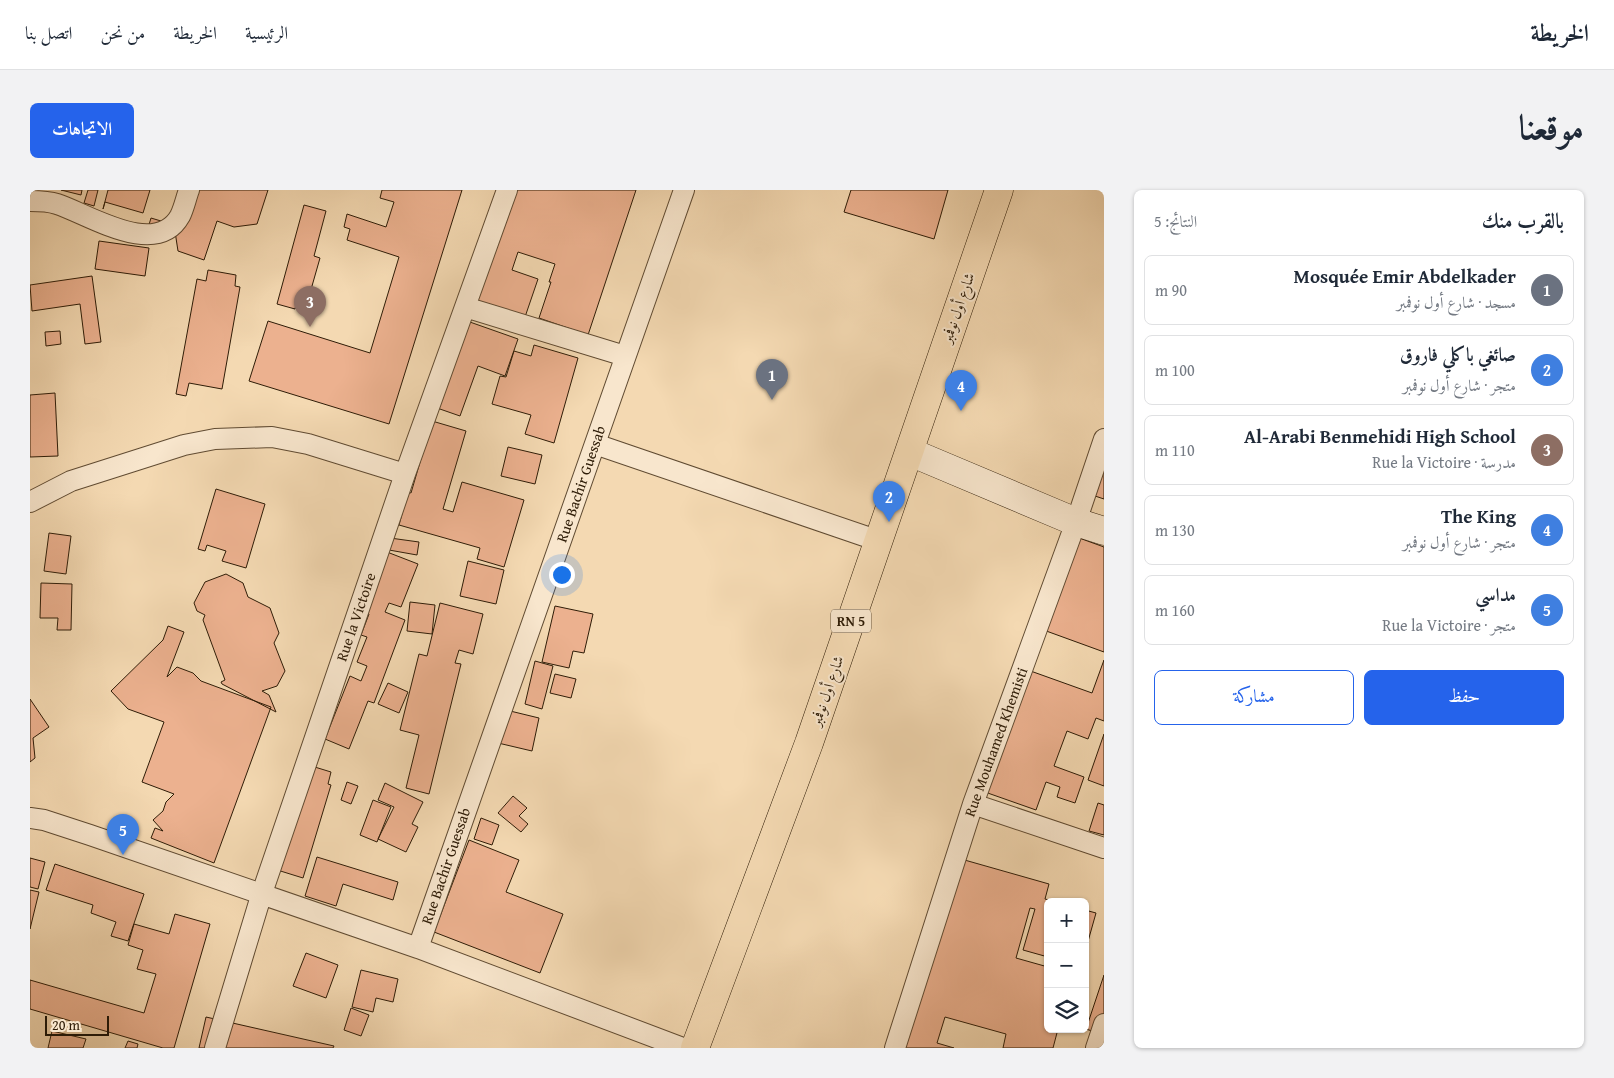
<!DOCTYPE html>
<html lang="ar">
<meta charset="utf-8">
<style>
body{margin:0;font-family:"Gentium Book Plus",Amiri,serif;background:#f2f2f3;color:#1f2937;direction:rtl}
.controls{position:absolute;right:15px;bottom:15px;display:grid;overflow:hidden;border-radius:8px;box-shadow:0 1px 4px #0004}
.controls button{width:45px;height:45px;display:grid;place-items:center;padding:0;border:0;border-bottom:1px solid #e0e1e3;background:#fff;color:#1f2937;font:25px sans-serif}
.scale{position:absolute;left:15px;bottom:12px;width:64px;box-sizing:border-box;padding-left:5px;border:2px solid #2e1c07;border-top:0;font-size:14px;line-height:18px;white-space:nowrap;color:#2e1c07;-webkit-text-stroke:4px #f8e6cd;paint-order:stroke}
.you{position:absolute;left:531px;top:384px;width:18px;height:18px;margin:-12px;border:4px solid #fff;border-radius:50%;background:#1a73e8;box-shadow:0 0 0 8px #1a73e833}
.badge{display:grid;place-items:center;width:32px;height:32px;border-radius:50%;background:#2563eb;color:#fff;font-size:16px;font-weight:700}
.pin{position:absolute;translate:-50% -41px;filter:drop-shadow(0 1px 2px #0008)}
.pin::after{content:'';position:absolute;top:26px;width:18px;height:15px;background:inherit;clip-path:polygon(0 0,100% 0,50% 100%)}
.list{margin:0;padding:0;list-style:none}
h2{display:flex;justify-content:space-between;align-items:center;height:65px;margin:0;padding:0 20px;font-size:21px}
h2 small{font-size:16px;font-weight:400;color:#747a83}
.list li{display:grid;grid-template-columns:32px 1fr auto;gap:15px;align-items:center;box-sizing:border-box;height:70px;margin:0 10px 10px;padding:0 10px;border:1px solid #e0e1e3;border-radius:8px}
.list b{display:block;font-size:19px;white-space:nowrap}
.list p{margin:0;font-size:16px;white-space:nowrap;color:#747a83}
.list em{font-size:16px;font-style:normal;color:#747a83}
.actions{display:flex;gap:10px;padding:15px 20px}
.actions a{flex:1;padding:11px 0;border:1px solid #2563eb;border-radius:8px;text-align:center;font-size:18px;color:#2563eb}
.actions .main{background:#2563eb;color:#fff}
.icon{flex:none;width:28px;height:28px;fill:none;stroke:currentColor;stroke-width:2;stroke-linecap:round;stroke-linejoin:round}
.map{position:relative;flex:none;width:1074px;height:858px;overflow:hidden;direction:ltr;border-radius:8px}
header{display:flex;align-items:center;gap:30px;box-sizing:border-box;height:70px;padding:0 25px;background:#fff;border-bottom:1px solid #e0e1e3}
header strong{font-size:24px}
nav{display:flex;gap:28px;margin-inline-start:auto;font-size:18px}
.intro{display:flex;align-items:center;justify-content:space-between;box-sizing:border-box;height:120px;padding:0 30px}
h1{margin:0;font-size:35px}
.button{padding:12px 22px;border-radius:8px;background:#2563eb;color:#fff;font-size:18px;font-weight:700}
main{display:flex;gap:30px;padding:0 30px}
aside{flex:1;background:#fff;border-radius:8px;box-shadow:0 1px 4px #0004}
.map>svg:first-child{display:block}
</style>
<header>
<strong>الخريطة</strong>
<nav><a>الرئيسية</a><a>الخريطة</a><a>من نحن</a><a>اتصل بنا</a></nav>
</header>
<div class="intro"><h1>موقعنا</h1><a class="button">الاتجاهات</a></div>
<main>
<aside>
<h2>بالقرب منك<small>النتائج: 5</small></h2>
<ul class="list">
<li><span class="badge" style="background:#6b7280">1</span><div><b>Mosquée Emir Abdelkader</b><p>مسجد · شارع أول نوفمبر</p></div><em>90 m</em></li>
<li><span class="badge" style="background:#3f7fe0">2</span><div><b>صائغي باكلي فاروق</b><p>متجر · شارع أول نوفمبر</p></div><em>100 m</em></li>
<li><span class="badge" style="background:#8d6e63">3</span><div><b>Al-Arabi Benmehidi High School</b><p>مدرسة · Rue la Victoire</p></div><em>110 m</em></li>
<li><span class="badge" style="background:#3f7fe0">4</span><div><b>The King</b><p>متجر · شارع أول نوفمبر</p></div><em>130 m</em></li>
<li><span class="badge" style="background:#3f7fe0">5</span><div><b>مداسي</b><p>متجر · Rue la Victoire</p></div><em>160 m</em></li>
</ul>
<div class="actions"><a class="main">حفظ</a><a>مشاركة</a></div>
</aside>
<div class="map">
<svg width="1074" height="858" viewBox="0 0 1074 858">
<rect width="100%" height="100%" fill="#f4d9b2"/>
<filter id="stains"><feTurbulence type="fractalNoise" baseFrequency=".004" numOctaves="4"/><feColorMatrix values="0 0 0 0 .2 0 0 0 0 .09 0 0 0 0 .02 0 0 0 .5 -.17"/></filter>
<radialGradient id="worn" r=".72"><stop offset=".6" stop-color="#630" stop-opacity="0"/><stop offset="1" stop-color="#630" stop-opacity=".3"/></radialGradient>
<path fill="#ecb18f" stroke="#2e1c07" d="M31,0H52L51,5Z
M58,0H68L64,16L54,13Z
M78,0H120L113,23L75,12L73,19Z
M164,0H238L227,34L204,37L187,31L174,70L148,61L144,35L118,38L121,28L131,31L155,28Z
M352,0H432L359,234L219,191L238,131L340,163L369,67L317,50L320,39L314,37L317,24L356,37L364,12L350,8Z
M481,0H606L558,145L509,128L521,92H519L525,74L488,62L482,80L508,89L495,127L447,112Z
M821,0H918L904,49L814,22Z
M274,15L296,21L284,66L290,68L278,110L268,108L265,119L247,114Z
M69,51L119,58L115,86L65,79Z
M178,80L206,85L205,96L210,97L192,199L159,193L156,206L146,204L167,89L176,91Z
M62,86L71,152L55,154L50,114L2,121L0,95Z
M437,131L488,149L475,186L448,176L430,226L407,218Z
M30,141L31,154L16,156L15,142Z
M504,155L548,168L524,253L495,244L501,225L462,214L470,186L476,187L484,161L501,166Z
M25,203L28,266L0,267V205Z
M402,231L436,241L413,319L423,322L432,292L494,310L474,377L447,369L450,358L369,335L378,302L381,303Z
M478,257L512,265L505,294L471,286Z
M1074,269V309L1062,305Z
M186,299L235,314L216,378L192,371L196,361L177,355L175,361L168,359Z
M19,343L41,346L36,384L14,381Z
M1041,345L1074,357V462L1008,438Z
M360,348L389,352L387,365L359,360Z
M357,362L388,374L371,417L359,413L355,422L375,430L344,513L338,511L319,559L295,549L320,486L331,491L337,476L327,472L337,447L331,445L339,424L334,422Z
M438,371L474,380L466,414L430,406Z
M196,384L213,393L218,407L240,418L249,443L244,453L255,481L247,496L232,501L239,505L246,522L192,494L191,492L195,490L173,430L175,425L167,421L164,413L175,392Z
M11,393L42,394L41,440H27L28,428H10Z
M380,412L405,415L402,444L377,441Z
M410,413L453,424L443,464L429,460L425,473L431,474L399,604L376,598L389,545L370,540L389,464L397,466Z
M525,416L563,424L554,463L543,461L539,478L512,472Z
M138,436L154,442L137,487L147,477L163,483L171,491L241,517L184,673L121,648L125,638L133,641L123,630L133,621L136,612L144,604L112,592L134,532L98,519L81,501L133,450Z
M1074,470V531L1066,528L1058,549L1037,541L1024,576L1054,587L1045,613L1027,607L1030,597L1016,592L1006,620L952,601L995,479L1062,503Z
M505,471L523,476L512,519L495,514Z
M525,484L546,489L541,508L520,503Z
M358,493L378,502L369,523L348,514Z
M0,509L19,537L3,548L5,568L0,572Z
M476,520L509,528L502,561L468,553Z
M1074,544V596L1058,590Z
M275,574L301,582L298,594L301,595L273,688L244,679Z
M317,592L328,596L321,614L311,610Z
M355,593L393,612L382,634L388,637L376,662L348,649L364,617L348,610Z
M483,606L497,618L489,626L498,634L491,642L468,623Z
M343,610L361,617L347,652L330,645Z
M1068,613L1074,615V645L1059,641Z
M451,628L469,635L462,655L444,649Z
M439,650L489,670L476,702L533,724L510,783L404,742Z
M287,667L368,692L363,710L313,694L306,716L275,706Z
M924,667L1019,694L1015,709L1026,712H1018V767L993,760L1005,719L1000,718L986,768L1018,777V839H1028L1023,858H973L976,844L915,827L907,853L924,858H861Z
M0,668L15,672L8,699L0,697Z
M25,674L114,704L98,751L81,746L86,732L61,723L63,715L16,700Z
M0,700L9,702L0,739Z
M1055,720L1066,723L1055,762Z
M145,724L180,734L144,858H133L0,819V790L114,823L126,784L107,779L113,760L98,755L104,734L139,744Z
M276,763L308,775L296,808L263,796Z
M331,780L368,789L363,812L346,808L343,822L322,817Z
M1074,785V845L1056,839Z
M321,818L339,825L331,846L314,840Z
M176,827L304,856L303,858H169Z
M22,841L56,849L53,858H18Z
M98,851L108,854L107,858H95Z"/>
<g fill="none" stroke-linecap="round" stroke-linejoin="round">
<g stroke="#604b32" stroke-width="22">
<path id="street" d="M0,11C9,11 18,11 27,14C58,24 126,69 150,26C154,18 156,8 159,0
M435,117L595,166
M565,254L849,351
M0,312L41,291L154,255L185,249L242,247L278,254L375,284
M943,614L1074,658
M0,628L14,630L60,645L388,758L653,858
M388,758L654,0
M185,858L231,706L375,284L477,0
M865,858L943,614L1046,332L1074,249
M1066,858L1074,834"/>
</g>
<g stroke="#2e1c07" stroke-width="29">
<path id="secondary" d="M880,262L1046,332L1074,341"/>
</g>
<g stroke="#2e1c07" stroke-width="29">
<path id="primary" d="M665,858L779,553L969,0"/>
</g>
<use href="#street" stroke="#f8e6cd" stroke-width="20"/>
<use href="#secondary" stroke="#f8e6cd" stroke-width="28"/>
<use href="#primary" stroke="#f4d9b2" stroke-width="28"/>
</g>
<g text-anchor="middle" stroke-width="4" stroke-linejoin="round" paint-order="stroke">
<rect fill="#f8e6cd" stroke="#6b5942" stroke-width="1" x="801" y="419.5" width="40" height="23" rx="4"/>
<g font-size="14" font-weight="bold" fill="#2e1c07">
<text x="821" y="436">RN 5</text>
</g>
<g font-size="15" fill="#2e1c07" stroke="#f8e6cd">
<text transform="translate(928 118) rotate(-71)" y="5">شارع أول نوفمبر</text>
<text transform="translate(551 294) rotate(-71)" y="5">Rue Bachir Guessab</text>
<text transform="translate(326 427) rotate(-71)" y="5">Rue la Victoire</text>
<text transform="translate(797 501) rotate(-71)" y="5">شارع أول نوفمبر</text>
<text transform="translate(966 552) rotate(-70)" y="5">Rue Mouhamed Khemisti</text>
<text transform="translate(416 676) rotate(-71)" y="5">Rue Bachir Guessab</text>
</g>
</g>
<rect width="100%" height="100%" filter="url(#stains)"/>
<rect width="100%" height="100%" fill="url(#worn)"/>
</svg>
<div class="controls">
<button>+</button>
<button>−</button>
<button><svg class="icon" aria-label="layers" viewBox="0 0 24 24"><path d="M12 4l9 5-9 5-9-5zM3 14l9 5 9-5"/></svg></button>
</div>
<div class="scale">20 m</div>
<div class="you"></div>
<div class="pin badge" style="left:742px;top:210px;background:#6b7280">1</div>
<div class="pin badge" style="left:859px;top:332px;background:#3f7fe0">2</div>
<div class="pin badge" style="left:280px;top:137px;background:#8d6e63">3</div>
<div class="pin badge" style="left:931px;top:221px;background:#3f7fe0">4</div>
<div class="pin badge" style="left:93px;top:665px;background:#3f7fe0">5</div>
</div>
</main>
